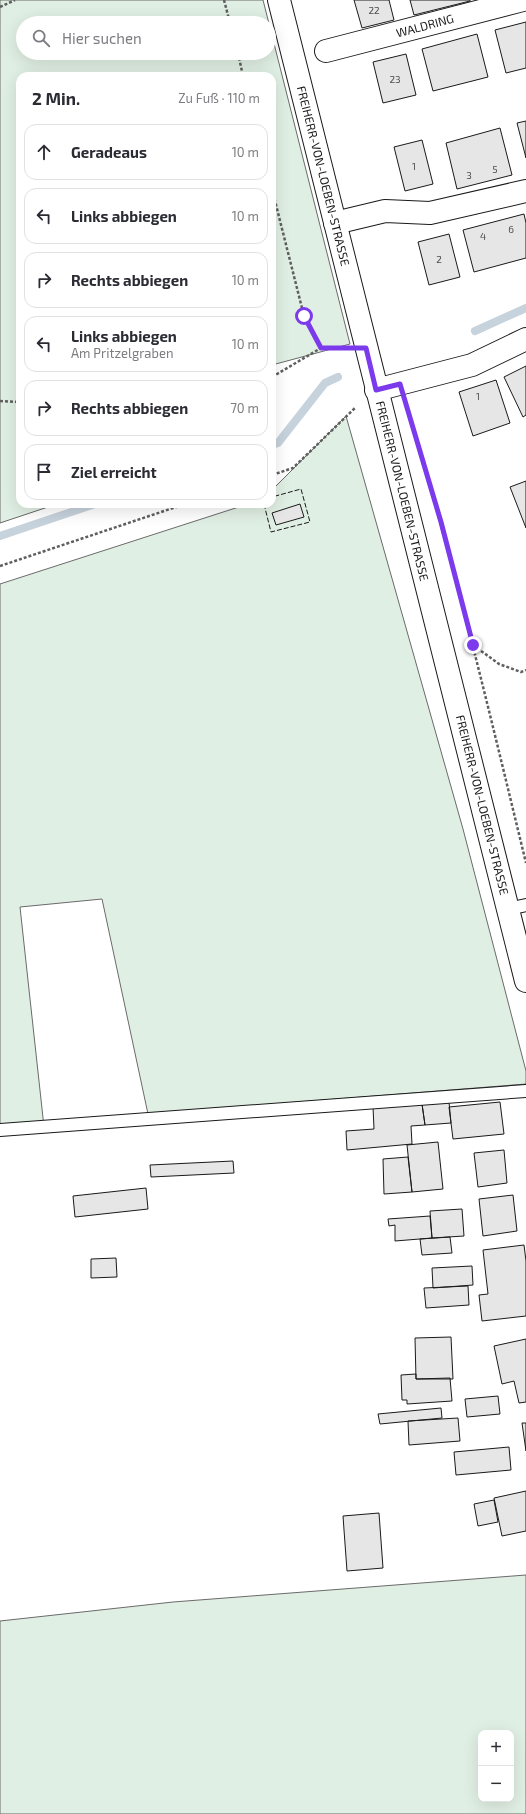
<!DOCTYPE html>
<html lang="de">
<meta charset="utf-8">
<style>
body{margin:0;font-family:"Exo 2",sans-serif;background:#f2f2f3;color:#2b2b33}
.controls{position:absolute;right:12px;bottom:12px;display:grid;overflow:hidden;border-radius:8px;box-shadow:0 4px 16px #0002}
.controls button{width:36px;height:36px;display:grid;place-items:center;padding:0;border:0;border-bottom:1px solid #e1e1e2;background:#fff;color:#2b2b33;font:20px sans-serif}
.stop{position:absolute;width:12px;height:12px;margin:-9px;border:3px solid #7c3aed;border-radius:50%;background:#fff}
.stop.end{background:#7c3aed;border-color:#fff;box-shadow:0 1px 4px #0008}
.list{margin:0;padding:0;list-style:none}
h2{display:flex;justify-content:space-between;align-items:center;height:52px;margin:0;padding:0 16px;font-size:17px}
h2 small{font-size:13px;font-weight:400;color:#7c7c81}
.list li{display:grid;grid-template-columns:26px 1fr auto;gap:12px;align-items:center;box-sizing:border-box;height:56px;margin:0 8px 8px;padding:0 8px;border:1px solid #e1e1e2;border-radius:12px}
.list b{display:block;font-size:15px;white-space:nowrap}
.list p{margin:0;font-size:13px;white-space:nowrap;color:#7c7c81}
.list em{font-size:13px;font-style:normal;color:#7c7c81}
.icon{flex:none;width:22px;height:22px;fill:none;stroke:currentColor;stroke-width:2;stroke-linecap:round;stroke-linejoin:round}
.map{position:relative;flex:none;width:526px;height:1814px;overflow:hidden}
.search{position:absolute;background:#fff;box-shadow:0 4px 16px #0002;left:16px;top:16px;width:260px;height:44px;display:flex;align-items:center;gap:10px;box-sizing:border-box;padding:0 14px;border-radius:22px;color:#7c7c81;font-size:15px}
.panel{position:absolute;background:#fff;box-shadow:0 4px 16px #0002;left:16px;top:72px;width:260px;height:436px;border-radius:12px}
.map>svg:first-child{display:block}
</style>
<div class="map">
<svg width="526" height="1814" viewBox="0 0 526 1814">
<rect width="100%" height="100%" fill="#fff"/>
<path fill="#e0efe3" stroke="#6a6a6a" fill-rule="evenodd" d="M0,0H263L350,344L272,365V76H20V504H57L0,523ZM23,23H269V53H23Z
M346,416L463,829L526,1071V1084L148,1114L102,899L20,907L44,1127L0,1131V584L248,504H272V490Z
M526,1575V1814H0V1621L173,1602ZM481,1733H511V1799H481Z"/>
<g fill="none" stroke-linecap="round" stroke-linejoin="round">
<path stroke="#c6d2dc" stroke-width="8" d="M475,331L526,308
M272,445L278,443L325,383L338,377
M0,536L95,504"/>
</g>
<path fill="#e6e6e6" stroke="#1a1a1a" d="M354,0H389L394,20L362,28Z
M410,0H470V1L414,15Z
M526,22V68L506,73L495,30Z
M477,34L488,77L433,91L422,49Z
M406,54L416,95L383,103L373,62Z
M526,121V158L517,123Z
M500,128L512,175L457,189L446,143Z
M422,140L433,184L405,191L394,147Z
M524,214L526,223V258L474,272L463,230Z
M449,234L460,277L429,285L418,242Z
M526,366V415L523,417L504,377Z
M496,380L510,423L473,436L459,392Z
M526,481V528L510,487Z
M300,504L304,517L276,525L272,513Z
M449,1102L451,1123L425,1125L422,1104Z
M500,1102L504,1134L453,1139L449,1107Z
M422,1104L425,1125L411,1126L412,1144L347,1150L346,1131L374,1129L373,1107Z
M438,1142L443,1189L412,1192L407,1145Z
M504,1150L507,1183L478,1187L474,1153Z
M408,1157L412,1192L384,1194L383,1159Z
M233,1161L234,1173L151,1177L150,1165Z
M146,1188L148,1209L75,1217L73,1196Z
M513,1195L517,1231L483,1236L479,1199Z
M462,1209L464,1236L432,1238L430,1211Z
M430,1216L432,1238L395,1241V1225L389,1226L388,1219Z
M450,1237L452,1253L422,1255L420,1239Z
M524,1245L526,1261V1316L482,1321L479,1295L488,1294L483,1250Z
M116,1258L117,1277L91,1278V1259Z
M472,1266L473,1285L433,1288L432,1268Z
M468,1286L469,1305L426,1308L424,1288Z
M451,1337L453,1379H416L415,1338Z
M526,1339V1402L519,1403L514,1381L502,1384L494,1346Z
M416,1374V1379L450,1378L452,1401L407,1404V1400H402L401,1375Z
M498,1396L500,1414L467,1417L465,1399Z
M441,1408L442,1418L380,1424L378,1414Z
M458,1418L460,1441L409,1445L408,1421Z
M522,1423H526V1451Z
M509,1447L511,1470L456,1475L454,1452Z
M526,1491V1531L502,1536L494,1498Z
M494,1500L498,1522L478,1526L474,1504Z
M379,1513L383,1568L347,1571L343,1516Z"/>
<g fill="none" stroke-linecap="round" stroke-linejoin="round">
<g stroke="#1a1a1a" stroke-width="14">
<path id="lane" d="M508,909L526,905
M0,1130L526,1091"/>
</g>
<g stroke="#1a1a1a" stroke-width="24">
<path id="street" d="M326,51L523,0
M335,223L385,211L430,213L526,191
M376,390L472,365L526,339"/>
</g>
<g stroke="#1a1a1a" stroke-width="24">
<path id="secondary" d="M279,0L526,981"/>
</g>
<path stroke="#5f5f5f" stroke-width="2.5" stroke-dasharray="3 2" stroke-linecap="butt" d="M224,0L230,23
M0,7L15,0
M238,53L243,76
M272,189L304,316L321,348H342
M272,377L321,348
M0,401L20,402
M418,445C459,583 492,723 526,863
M272,475L293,468L356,407
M0,566L185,504
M473,645L499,664L521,672L526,670"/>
<use href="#lane" stroke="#fff" stroke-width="12"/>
<use href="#street" stroke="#fff" stroke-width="22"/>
<use href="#secondary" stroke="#fff" stroke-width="22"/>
<path stroke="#1a1a1a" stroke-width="1" stroke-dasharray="5 2" stroke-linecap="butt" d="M264,504L271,532L310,522L301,489L272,497"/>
</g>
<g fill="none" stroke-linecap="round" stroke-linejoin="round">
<path stroke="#7c3aed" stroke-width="5" d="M304,316L321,348H366L376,390L400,384L441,522L473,645"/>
</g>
<g text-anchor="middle" stroke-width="3" stroke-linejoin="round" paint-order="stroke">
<g font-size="10" fill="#4d4d4d">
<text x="374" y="14">22</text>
<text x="395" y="83">23</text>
<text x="414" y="170">1</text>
<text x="495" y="173">5</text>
<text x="469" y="179">3</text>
<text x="511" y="233">6</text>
<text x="483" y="240">4</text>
<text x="439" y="263">2</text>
<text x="478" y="400">1</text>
</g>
<g font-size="12" fill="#1a1a1a" stroke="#fff">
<text transform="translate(425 26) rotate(-15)" y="4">WALDRING</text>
<text transform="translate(323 176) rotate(76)" y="4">FREIHERR-VON-LOEBEN-STRASSE</text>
<text transform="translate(402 491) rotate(76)" y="4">FREIHERR-VON-LOEBEN-STRASSE</text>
<text transform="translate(482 805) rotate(76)" y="4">FREIHERR-VON-LOEBEN-STRASSE</text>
</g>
</g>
</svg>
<div class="controls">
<button>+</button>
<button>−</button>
</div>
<div class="stop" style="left:304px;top:316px"></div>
<div class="stop end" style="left:473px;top:645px"></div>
<div class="search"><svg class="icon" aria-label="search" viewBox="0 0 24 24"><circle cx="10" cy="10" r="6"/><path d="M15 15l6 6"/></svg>Hier suchen</div>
<section class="panel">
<h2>2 Min.<small>Zu Fuß · 110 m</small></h2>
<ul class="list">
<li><svg class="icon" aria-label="ahead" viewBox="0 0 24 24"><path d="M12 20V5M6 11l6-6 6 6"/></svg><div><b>Geradeaus</b></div><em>10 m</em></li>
<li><svg class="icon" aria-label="left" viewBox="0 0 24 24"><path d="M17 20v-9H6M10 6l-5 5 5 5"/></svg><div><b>Links abbiegen</b></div><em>10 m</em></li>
<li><svg class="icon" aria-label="right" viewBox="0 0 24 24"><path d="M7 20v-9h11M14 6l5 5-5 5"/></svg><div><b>Rechts abbiegen</b></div><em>10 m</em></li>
<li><svg class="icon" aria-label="left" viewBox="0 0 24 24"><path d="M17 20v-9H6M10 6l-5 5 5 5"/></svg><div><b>Links abbiegen</b><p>Am Pritzelgraben</p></div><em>10 m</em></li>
<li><svg class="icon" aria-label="right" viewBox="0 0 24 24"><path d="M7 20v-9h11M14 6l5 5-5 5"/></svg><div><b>Rechts abbiegen</b></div><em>70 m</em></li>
<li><svg class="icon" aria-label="arrive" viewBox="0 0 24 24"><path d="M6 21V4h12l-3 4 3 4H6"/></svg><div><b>Ziel erreicht</b></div></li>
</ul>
</section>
</div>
